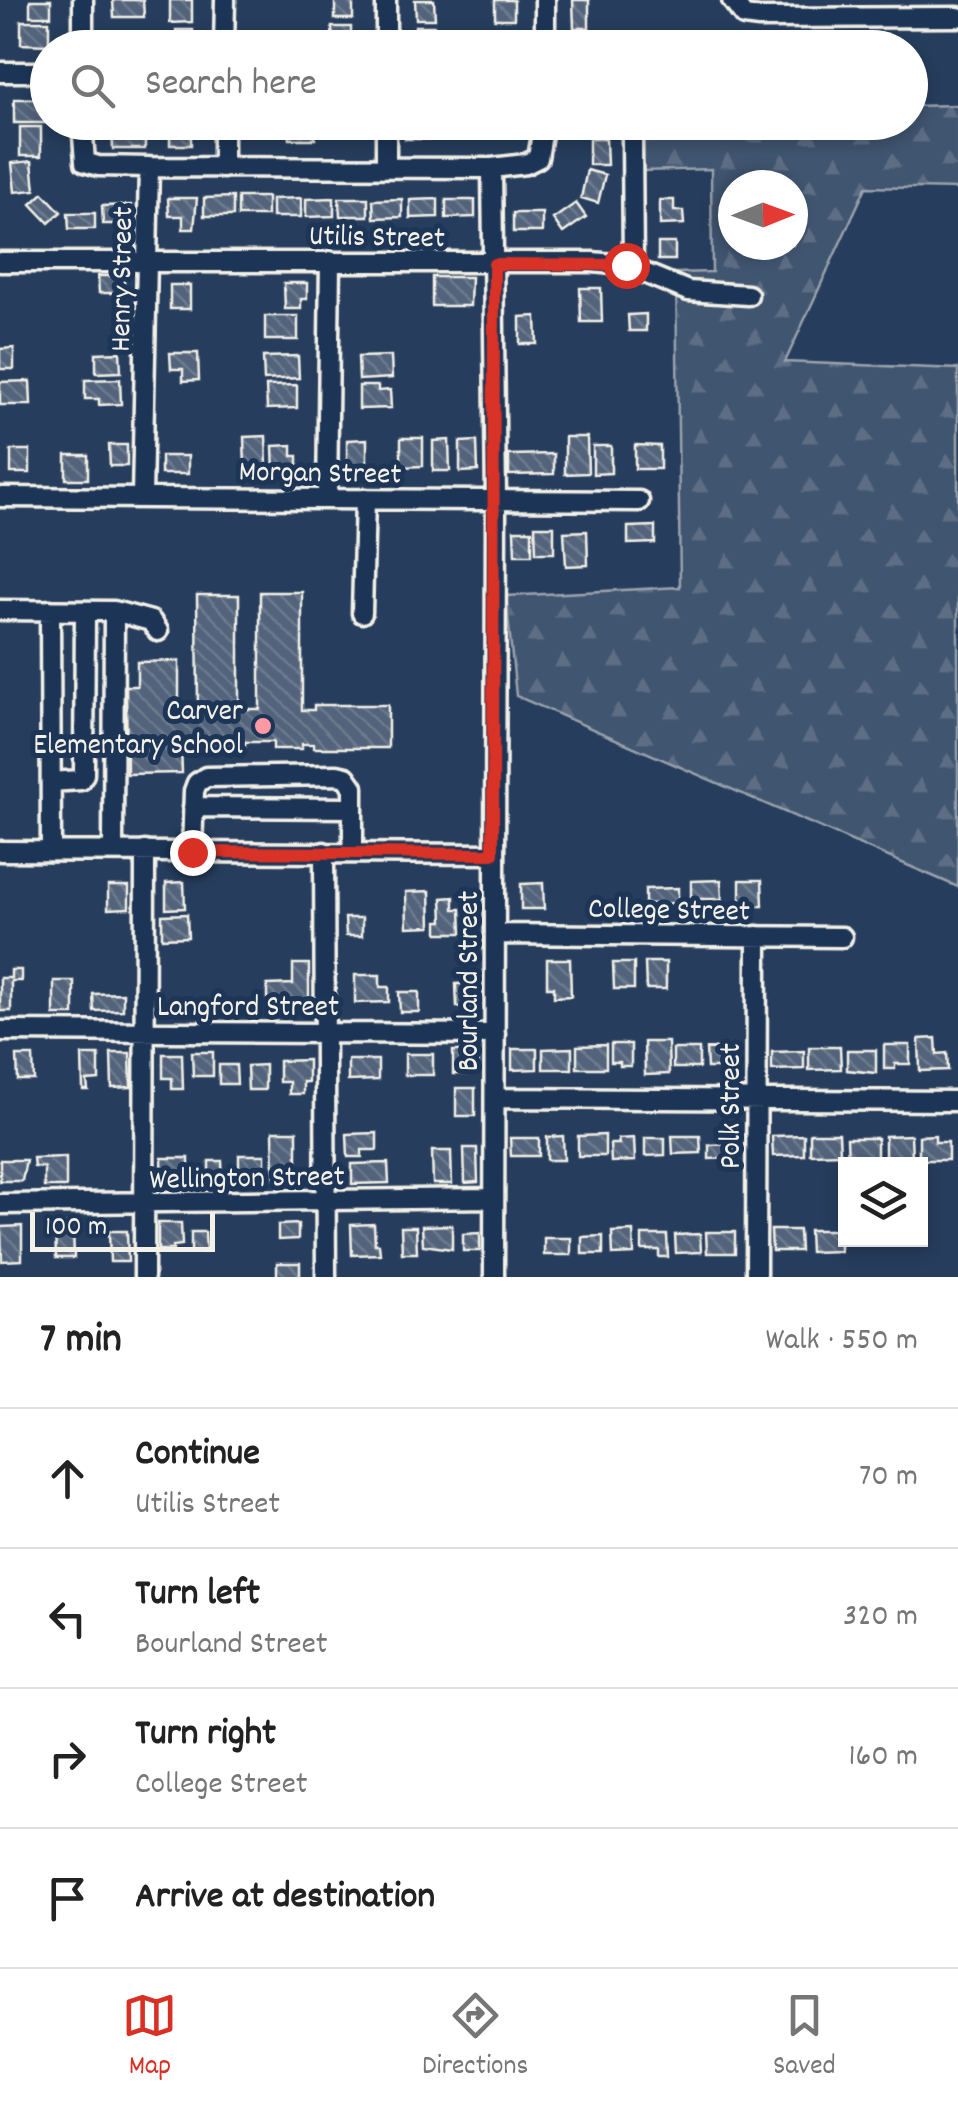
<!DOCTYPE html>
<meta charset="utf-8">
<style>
body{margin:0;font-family:Dekko,sans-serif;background:#f6f6f6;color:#222}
.controls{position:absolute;right:30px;bottom:30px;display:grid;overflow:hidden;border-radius:0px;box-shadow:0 5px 15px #0003}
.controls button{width:90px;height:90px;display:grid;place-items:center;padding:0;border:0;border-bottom:2px solid #e0e0e0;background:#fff;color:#222;font:50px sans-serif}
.compass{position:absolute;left:718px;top:170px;width:90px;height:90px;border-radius:50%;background:#fff;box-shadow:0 5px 15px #0003;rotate:89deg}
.scale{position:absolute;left:30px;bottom:25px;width:185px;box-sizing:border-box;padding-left:10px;border:5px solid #f4f1e8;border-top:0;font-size:28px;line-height:35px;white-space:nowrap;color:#f4f1e8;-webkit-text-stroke:8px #1d3557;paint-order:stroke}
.stop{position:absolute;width:30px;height:30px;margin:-22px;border:8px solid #d93025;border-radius:50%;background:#fff}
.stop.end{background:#d93025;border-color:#fff;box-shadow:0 2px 10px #0008}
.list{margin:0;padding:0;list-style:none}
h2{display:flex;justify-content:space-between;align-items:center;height:130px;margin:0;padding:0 40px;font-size:42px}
h2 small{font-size:32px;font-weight:400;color:#767676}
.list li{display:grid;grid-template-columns:65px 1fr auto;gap:30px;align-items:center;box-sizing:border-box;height:140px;padding:0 40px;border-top:2px solid #e0e0e0}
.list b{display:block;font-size:38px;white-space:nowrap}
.list p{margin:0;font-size:32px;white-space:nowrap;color:#767676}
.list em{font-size:32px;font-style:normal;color:#767676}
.icon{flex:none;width:55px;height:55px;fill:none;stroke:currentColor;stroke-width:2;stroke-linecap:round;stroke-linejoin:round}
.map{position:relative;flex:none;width:958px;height:1277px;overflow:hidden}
.search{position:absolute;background:#fff;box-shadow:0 5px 15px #0003;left:30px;right:30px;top:30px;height:110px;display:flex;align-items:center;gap:25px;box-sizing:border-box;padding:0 35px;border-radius:55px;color:#767676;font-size:38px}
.sheet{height:690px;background:#fff}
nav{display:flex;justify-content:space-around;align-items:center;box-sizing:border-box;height:140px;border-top:2px solid #e0e0e0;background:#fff;font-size:28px;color:#767676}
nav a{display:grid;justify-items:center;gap:5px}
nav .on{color:#d93025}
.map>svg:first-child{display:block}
</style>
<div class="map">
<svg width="958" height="1277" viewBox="0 0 958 1277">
<defs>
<pattern id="forest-firs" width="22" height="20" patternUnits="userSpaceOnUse" patternTransform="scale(2.5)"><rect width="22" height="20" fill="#40546f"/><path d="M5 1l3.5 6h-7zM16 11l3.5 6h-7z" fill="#5c6d84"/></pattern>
<pattern id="building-back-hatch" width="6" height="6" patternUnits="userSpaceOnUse" patternTransform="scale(2.5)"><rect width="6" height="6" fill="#52647b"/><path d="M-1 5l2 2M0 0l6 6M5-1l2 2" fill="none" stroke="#6c7b8e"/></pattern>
</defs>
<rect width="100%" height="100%" fill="#263d5d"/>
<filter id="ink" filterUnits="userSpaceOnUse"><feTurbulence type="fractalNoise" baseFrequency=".01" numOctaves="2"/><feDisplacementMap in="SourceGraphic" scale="20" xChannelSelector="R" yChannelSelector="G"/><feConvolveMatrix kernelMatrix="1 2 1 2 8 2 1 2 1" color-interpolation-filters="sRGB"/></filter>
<g filter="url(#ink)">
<path fill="url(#forest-firs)" stroke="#9aa2ac" stroke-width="2.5" fill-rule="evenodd" d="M958,105V189L866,187L785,362L958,369V887L516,696L506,596L680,587L676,273L712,272L711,169L641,171L642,269L623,248L626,123L910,122L911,106ZM733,185H793V245H733Z"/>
<path fill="url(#building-back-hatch)" stroke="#f4f1e8" stroke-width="2.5" d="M30,0H51V16H30Z
M113,0H143L144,17H114Z
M170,0H192V22L170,23Z
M335,0H353V19H335Z
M415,0H434L435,19H416Z
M495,0H514V19H495Z
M573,0H589V28H574Z
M21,21H49V45L21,44Z
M415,26H434V48H415Z
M332,27H351V48H333Z
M176,30H193V48H162V43L177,42Z
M144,36V48H114V37Z
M14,99H48L49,123H14Z
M170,122H191V145H170Z
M289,122H314L315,139H289Z
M405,122H434V139H405Z
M448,122H477V138L449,139Z
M112,123H145V149H113Z
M20,127H41V156H20Z
M589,139H606L607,165H589Z
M32,161L35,190L15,192L12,163Z
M587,170L605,175L598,203L581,198Z
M43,193L61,212L49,223L31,204Z
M233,197V216H204V198Z
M238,197H267V216H238Z
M168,198H197L194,229H183V216H169Z
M301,198V217H272V199Z
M334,198V216L306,217V199Z
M339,198H368V216H340Z
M402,199V217L374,218L373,200Z
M438,199V217L410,218V200Z
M446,200H475V217L446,218Z
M660,200H674V211H683L684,224L660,225Z
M576,203L586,217L563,233L553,219Z
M131,205V224H103L102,206Z
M68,213H95V229H69Z
M513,213H542V232H513Z
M658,243H675V260H658Z
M98,276H124V293H99Z
M432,277H471L470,306H432Z
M284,283H307V299H301V309H285Z
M170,285H190V309H170Z
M580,288H601L602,322H581Z
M646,314V331H629L628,315Z
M265,316H298V340H265Z
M536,316L537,344H520V317Z
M14,348V369H0V349Z
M120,352L121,372L96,373V353Z
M170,353H198L199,380L183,381V369H171Z
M298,356L299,378L264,380L263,357Z
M391,356L392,378L359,380L358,357Z
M120,379L121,404L99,405V399H85V380Z
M30,381L31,405H0V382Z
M297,385V408L267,409L266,386Z
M359,386H378V391L390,390L391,408L359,409Z
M266,436L267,468L245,469L244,437Z
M565,437H587L588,473L565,474Z
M401,438H423V466L401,467Z
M367,439V467H347V440Z
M449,440L450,471H433V441Z
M477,441L478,471L460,472V442Z
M109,445H127V466H110Z
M292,445V456H298V472L274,473L273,446Z
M635,445L660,446V469H635Z
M593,446H611V473L593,474Z
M11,450H30V473H11Z
M554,454V474L509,475V455Z
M66,455H88V479H66Z
M161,456H188V474H161Z
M535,526H554V553H536Z
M655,526V543L628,544V527Z
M514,530H532V555H515Z
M587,531L588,565L566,566L564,532Z
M260,592H302V710H314V705H388V748H314V744H302V749H273V742H245V748H197V743H181L182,773L127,774L126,686H137V662L179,661V709H198L197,595H239V709H260Z
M721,880L722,899H691V881Z
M740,880H762L763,906H740Z
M184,882L185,908L166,909V883Z
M543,883L544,909H521V884Z
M108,886H129V908L108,909Z
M678,888V903L645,904V889Z
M430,891L431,926L407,927L406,892Z
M454,897V909H461L462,933H438V921H443L442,898Z
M187,914L188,937L162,938V915Z
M345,918H362V936H346Z
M547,959H570L571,996L554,997V987H547Z
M645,962H666V989H646Z
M613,963H634V989H614Z
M293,964H309V1003H279V998H267V985L293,984Z
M11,970H21V981H11V1011H0V978H11Z
M355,975H380V987H389V1002L355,1003Z
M54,981H74V1015H54Z
M477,983V1007H457L456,984Z
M399,992H419V1012H400Z
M123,993V1010L94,1011L93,994Z
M936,1038L937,1054L947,1053L948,1070L920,1071L919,1039Z
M644,1042H668L669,1074L645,1075Z
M611,1044H631V1066H620V1062H611Z
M606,1045V1068H577V1046Z
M884,1045H910V1064H895V1069H884Z
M809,1047H840L841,1069L809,1070Z
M572,1048V1069H543V1049Z
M735,1048L736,1068H707L706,1049Z
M512,1049H537V1069L512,1070Z
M673,1049H699V1068H673Z
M847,1050H876V1073L847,1070Z
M453,1051H478V1067L468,1068L469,1074H453Z
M804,1051V1069L772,1070V1052Z
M192,1052H213V1076H193Z
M111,1053H130L131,1087L112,1088Z
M163,1054H182L183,1089H172V1078H163Z
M405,1054H433V1075H405Z
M82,1055H99V1080L87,1081L88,1090H83Z
M17,1056H33L34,1080H18Z
M308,1060V1082H303V1094H289V1082H279V1061Z
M348,1060H378V1080L348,1081Z
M219,1065H236L237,1084H219Z
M265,1065V1090H248L247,1066Z
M456,1088H475V1116H456Z
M273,1131H297V1179H274Z
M377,1133V1150H362V1157H348L347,1134Z
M810,1133H839L840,1153L810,1154Z
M605,1135V1156H578V1136Z
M804,1135V1155L773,1156L772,1136Z
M911,1135L912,1157H885V1136Z
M935,1135V1142H948V1160H919V1136Z
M563,1136L564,1160H547V1137Z
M672,1136H700L701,1153L673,1154Z
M510,1138H539V1156H511Z
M634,1138L635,1161L611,1162L610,1144H619L618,1139Z
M645,1138H665V1155L645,1156Z
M847,1138H877V1161L848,1162Z
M735,1144L736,1158L709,1159V1145Z
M464,1148H477L478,1182L465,1183Z
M432,1151H451L452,1184H433Z
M239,1155H265V1181H239Z
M66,1157V1187H44V1167H34L33,1158Z
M162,1158H189V1184L163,1185Z
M0,1160H26L22,1181H0Z
M209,1161H222L223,1181H209Z
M388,1163L389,1183L352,1184V1164Z
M158,1223H181L182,1245L173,1246V1250H158Z
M55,1224H73L74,1258H56Z
M298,1224V1239L278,1240V1225Z
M374,1224L375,1244H379L380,1254L352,1255L351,1225Z
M452,1225V1249L423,1245L422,1226Z
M22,1226V1260L2,1261L1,1227Z
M401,1227H416L417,1253H402Z
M771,1230H799L800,1251H772Z
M809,1230H840V1251L810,1252Z
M109,1231H127L128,1262H110Z
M633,1231L634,1254L613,1255L612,1232Z
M191,1232H205L206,1252H191Z
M706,1232H735V1253H707Z
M480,1233V1251H463V1234Z
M700,1234L701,1252L676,1253L675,1235Z
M642,1235H667L668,1257H659V1250H642Z
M603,1236V1254H582V1237Z
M544,1238H571V1255H544Z
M277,1263H300V1277H277Z"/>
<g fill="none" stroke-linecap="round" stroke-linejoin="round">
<g stroke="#f4f1e8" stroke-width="25">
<path id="minor" d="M732,0L744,16L759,18L958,17
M83,48V0
M224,48L225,0
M386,48V0
M545,48V0
M0,72H48
M82,122L85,162L98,166L149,167L142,497
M632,136L633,267
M149,167L492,168
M386,167V122
M223,168V122
M0,262H592L625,265L688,291L748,295
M0,497L639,501
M327,499L330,261
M0,610L114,611L113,851
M50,610L51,851
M114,611L151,621L158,631
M362,613L365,499
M51,782L81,780L84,774L85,611
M193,807L353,808
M0,851L493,854
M192,852L194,791L197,783L206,777L337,775L346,777L353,787V853
M324,852L326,1277
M495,934L842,937
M0,1031L495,1034
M495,1098L958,1101
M0,1204L494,1198
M144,1277L145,851
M494,1277L496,500L492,168L526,164L538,158L544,122
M756,1277L757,936"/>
</g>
<use href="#minor" stroke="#1d3557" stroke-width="18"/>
</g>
</g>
<g fill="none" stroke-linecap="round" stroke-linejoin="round" filter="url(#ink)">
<path stroke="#d93025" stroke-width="12" d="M192,852L493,854L494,264L626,265"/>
</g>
<circle fill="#ff9aa2" stroke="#1d3557" stroke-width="4" cx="263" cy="726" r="10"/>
<g text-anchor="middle" stroke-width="10" stroke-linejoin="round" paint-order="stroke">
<g font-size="30" fill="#f4f1e8" stroke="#1d3557">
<text transform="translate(377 235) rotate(1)" y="10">Utilis Street</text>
<text transform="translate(120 279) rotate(-89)" y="10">Henry Street</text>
<text transform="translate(320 471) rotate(1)" y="10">Morgan Street</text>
<text transform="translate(669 908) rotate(1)" y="10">College Street</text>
<text transform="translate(467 981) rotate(-90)" y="10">Bourland Street</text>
<text x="248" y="1015">Langford Street</text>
<text transform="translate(729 1106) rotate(-90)" y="10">Polk Street</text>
<text transform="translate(247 1176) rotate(-1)" y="10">Wellington Street</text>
</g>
<g font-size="30" fill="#f4f1e8" stroke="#1d3557" text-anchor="end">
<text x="243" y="719">Carver<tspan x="243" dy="34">Elementary School</tspan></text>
</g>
</g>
</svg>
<div class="controls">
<button><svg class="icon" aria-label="layers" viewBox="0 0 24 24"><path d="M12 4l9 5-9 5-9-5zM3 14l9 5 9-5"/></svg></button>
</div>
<svg class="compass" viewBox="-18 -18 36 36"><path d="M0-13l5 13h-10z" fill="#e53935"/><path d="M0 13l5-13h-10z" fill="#767676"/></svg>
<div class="scale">100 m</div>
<div class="stop" style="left:626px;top:265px"></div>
<div class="stop end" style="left:192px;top:852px"></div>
<div class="search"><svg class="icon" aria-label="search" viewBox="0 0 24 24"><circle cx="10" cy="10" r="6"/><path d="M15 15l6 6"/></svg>Search here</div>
</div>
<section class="sheet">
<h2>7 min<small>Walk · 550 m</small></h2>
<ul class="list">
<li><svg class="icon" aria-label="ahead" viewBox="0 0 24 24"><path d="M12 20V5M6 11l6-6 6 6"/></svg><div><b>Continue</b><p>Utilis Street</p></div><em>70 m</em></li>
<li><svg class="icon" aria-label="left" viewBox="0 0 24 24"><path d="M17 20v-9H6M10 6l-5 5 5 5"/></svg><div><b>Turn left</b><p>Bourland Street</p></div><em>320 m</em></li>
<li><svg class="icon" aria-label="right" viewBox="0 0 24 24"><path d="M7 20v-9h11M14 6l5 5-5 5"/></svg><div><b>Turn right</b><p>College Street</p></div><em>160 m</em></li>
<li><svg class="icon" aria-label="arrive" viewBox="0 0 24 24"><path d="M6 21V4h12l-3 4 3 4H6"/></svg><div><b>Arrive at destination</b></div></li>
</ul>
</section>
<nav>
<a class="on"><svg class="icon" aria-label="map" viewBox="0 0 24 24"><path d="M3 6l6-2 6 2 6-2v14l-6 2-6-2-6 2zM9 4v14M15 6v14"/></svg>Map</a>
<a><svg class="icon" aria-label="directions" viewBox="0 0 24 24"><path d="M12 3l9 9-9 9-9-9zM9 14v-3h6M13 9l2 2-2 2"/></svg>Directions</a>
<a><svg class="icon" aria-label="saved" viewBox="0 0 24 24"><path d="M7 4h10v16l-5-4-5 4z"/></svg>Saved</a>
</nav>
